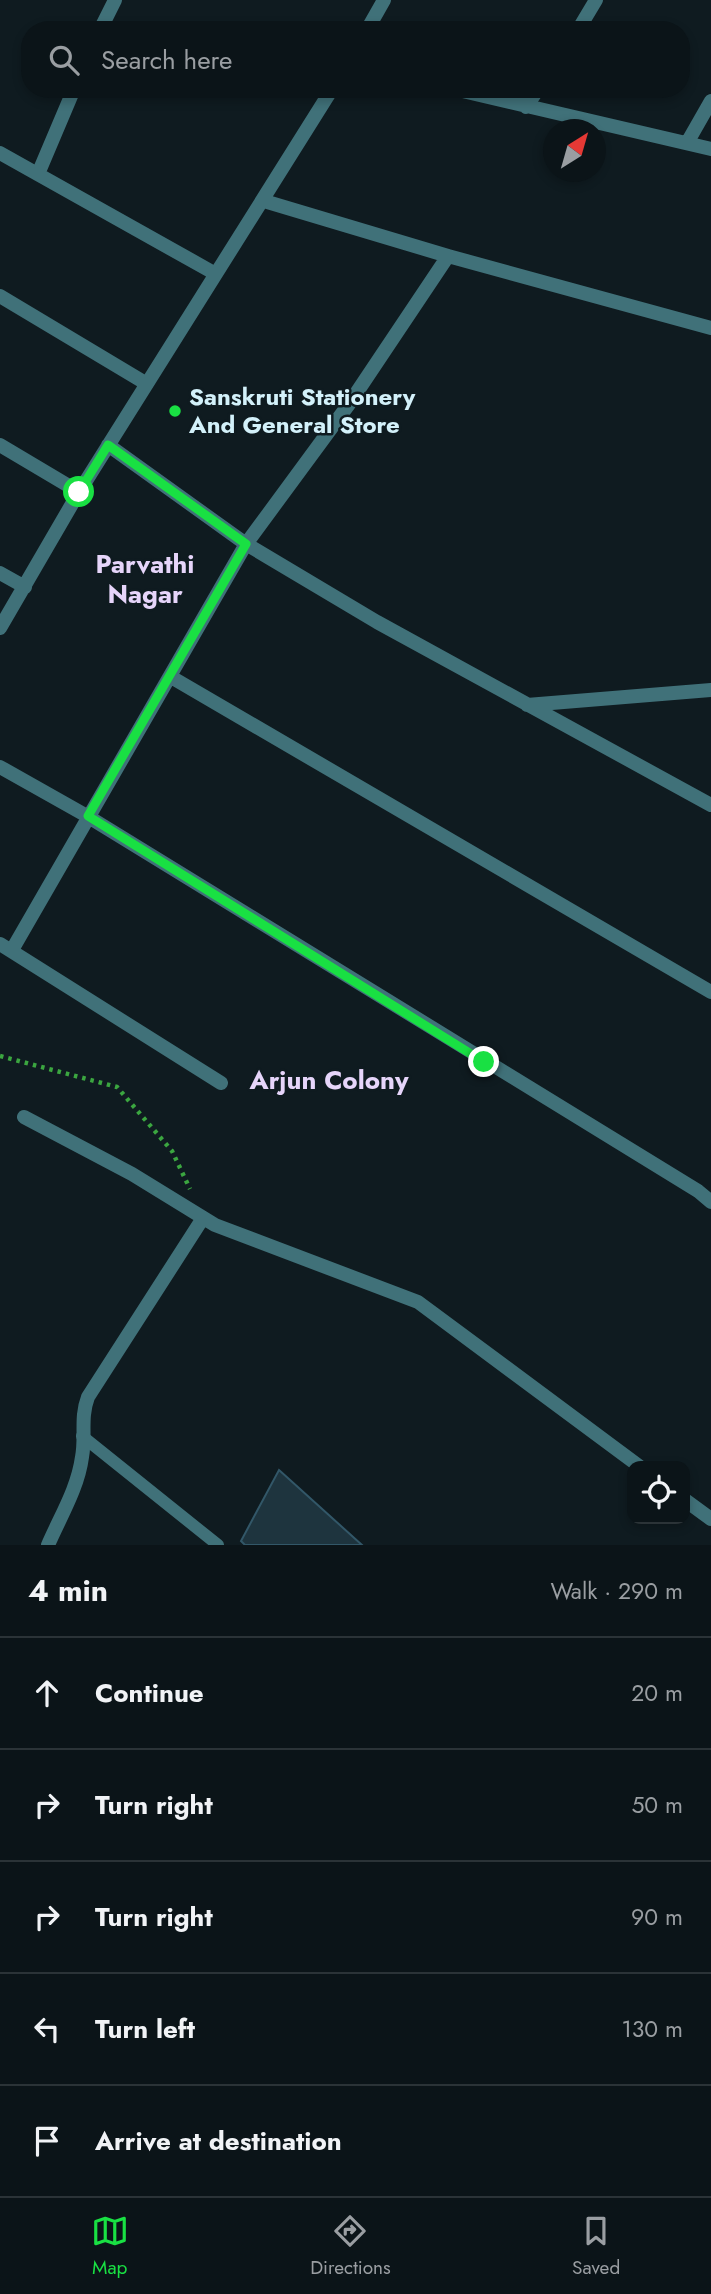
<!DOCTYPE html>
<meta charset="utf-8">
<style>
body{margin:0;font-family:Jost,sans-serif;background:#141d21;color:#f1f3f6}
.controls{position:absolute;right:21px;bottom:21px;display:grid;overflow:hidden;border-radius:14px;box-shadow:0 4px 10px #0003}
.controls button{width:63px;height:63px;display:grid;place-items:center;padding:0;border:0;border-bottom:2px solid #2b3337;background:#0b1418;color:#f1f3f6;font:35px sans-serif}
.compass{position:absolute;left:543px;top:119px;width:63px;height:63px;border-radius:50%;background:#0b1418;box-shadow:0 4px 10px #0003;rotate:37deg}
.stop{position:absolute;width:21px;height:21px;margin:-16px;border:5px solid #19e043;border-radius:50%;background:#fff}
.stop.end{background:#19e043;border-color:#fff;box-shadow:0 2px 7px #0008}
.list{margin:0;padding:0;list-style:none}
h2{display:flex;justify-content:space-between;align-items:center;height:91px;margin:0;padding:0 28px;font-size:30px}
h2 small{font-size:23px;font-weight:400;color:#9a9ea2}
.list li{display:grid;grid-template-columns:46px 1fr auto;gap:21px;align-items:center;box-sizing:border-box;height:112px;padding:0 28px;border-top:2px solid #2b3337}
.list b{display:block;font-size:26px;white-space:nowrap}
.list em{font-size:23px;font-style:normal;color:#9a9ea2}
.icon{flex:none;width:38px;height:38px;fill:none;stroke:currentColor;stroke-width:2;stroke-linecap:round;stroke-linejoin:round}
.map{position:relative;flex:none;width:711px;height:1545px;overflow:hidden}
.search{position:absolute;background:#0b1418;box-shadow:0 4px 10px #0003;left:21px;right:21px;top:21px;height:77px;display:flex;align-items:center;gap:18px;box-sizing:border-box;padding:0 24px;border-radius:28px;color:#9a9ea2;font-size:26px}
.sheet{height:651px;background:#0b1418}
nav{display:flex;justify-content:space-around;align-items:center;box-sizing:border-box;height:98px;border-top:2px solid #2b3337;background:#0b1418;font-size:19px;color:#9a9ea2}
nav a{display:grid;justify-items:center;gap:4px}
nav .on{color:#19e043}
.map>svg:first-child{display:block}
</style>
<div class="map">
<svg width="711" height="1545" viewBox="0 0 711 1545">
<rect width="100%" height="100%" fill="#0f1b20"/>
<path fill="#1e343e" stroke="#325768" stroke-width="2" d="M279,1470L362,1545H245L241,1541Z"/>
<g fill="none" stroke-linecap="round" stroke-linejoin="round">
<path stroke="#3ba640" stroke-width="4.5" stroke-dasharray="3.5 5" stroke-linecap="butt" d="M0,1056L117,1087L172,1151L190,1189"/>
<path stroke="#407179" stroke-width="12" d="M82,1436L218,1545"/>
<path stroke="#407179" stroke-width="14" d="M100,30L115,0
M367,30L384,0
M578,30L596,0
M454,89L711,149
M526,107L538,89
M687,143L711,101
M0,153L214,273
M38,174L74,89
M264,201L448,256L711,328
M0,296L147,384
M0,445L79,492
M108,445L246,544L377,622L711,805
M0,573L25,587
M0,628L79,492L332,89
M171,677L711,992
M527,705L711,690
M0,767L87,816L698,1191L711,1202
M0,944L221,1083
M12,950L246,544L349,404L448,256
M24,1117L132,1174L215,1225L418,1302L639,1466
M685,1500L711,1519
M48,1545C60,1517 78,1488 82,1457C86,1436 80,1418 88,1397L203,1218"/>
</g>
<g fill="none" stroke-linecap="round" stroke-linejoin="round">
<path stroke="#19e043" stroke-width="9" d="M79,492L108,445L246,544L88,816L484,1062"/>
</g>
<circle fill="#19e043" stroke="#0f1b20" stroke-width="2.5" cx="175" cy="411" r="7"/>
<g text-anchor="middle" stroke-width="5" stroke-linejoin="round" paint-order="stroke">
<g font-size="24" font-weight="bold" fill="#d3f1fa" stroke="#0f1b20" text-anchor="start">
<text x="189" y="405">Sanskruti Stationery<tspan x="189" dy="28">And General Store</tspan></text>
</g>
<g font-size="26" font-weight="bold" fill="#e6d5fa" stroke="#0f1b20">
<text x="145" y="573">Parvathi<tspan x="145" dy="30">Nagar</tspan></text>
<text x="329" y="1089">Arjun Colony</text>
</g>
</g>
</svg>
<div class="controls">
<button><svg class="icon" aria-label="locate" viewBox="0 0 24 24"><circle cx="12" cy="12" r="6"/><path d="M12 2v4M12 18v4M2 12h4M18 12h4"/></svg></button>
</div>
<svg class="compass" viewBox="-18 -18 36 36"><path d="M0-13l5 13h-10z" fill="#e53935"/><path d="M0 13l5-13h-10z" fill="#9a9ea2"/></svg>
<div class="stop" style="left:79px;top:492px"></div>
<div class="stop end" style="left:484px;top:1062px"></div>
<div class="search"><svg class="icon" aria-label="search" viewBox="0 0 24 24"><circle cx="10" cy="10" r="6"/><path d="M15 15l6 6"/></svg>Search here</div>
</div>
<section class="sheet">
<h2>4 min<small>Walk · 290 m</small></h2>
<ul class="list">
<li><svg class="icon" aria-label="ahead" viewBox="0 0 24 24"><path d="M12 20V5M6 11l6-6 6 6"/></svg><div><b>Continue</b></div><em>20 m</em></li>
<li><svg class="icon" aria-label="right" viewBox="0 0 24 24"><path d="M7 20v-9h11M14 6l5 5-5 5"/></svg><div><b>Turn right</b></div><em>50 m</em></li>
<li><svg class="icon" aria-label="right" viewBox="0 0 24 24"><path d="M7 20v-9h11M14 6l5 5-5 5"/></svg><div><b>Turn right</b></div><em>90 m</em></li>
<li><svg class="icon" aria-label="left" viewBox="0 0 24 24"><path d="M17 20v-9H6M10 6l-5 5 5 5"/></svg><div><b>Turn left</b></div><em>130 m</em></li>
<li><svg class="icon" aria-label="arrive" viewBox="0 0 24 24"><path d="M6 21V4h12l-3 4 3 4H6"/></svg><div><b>Arrive at destination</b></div></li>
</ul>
</section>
<nav>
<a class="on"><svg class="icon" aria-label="map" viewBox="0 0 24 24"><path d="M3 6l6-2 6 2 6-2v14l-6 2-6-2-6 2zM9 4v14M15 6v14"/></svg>Map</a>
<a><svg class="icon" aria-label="directions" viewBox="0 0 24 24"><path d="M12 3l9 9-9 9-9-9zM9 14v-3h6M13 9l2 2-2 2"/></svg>Directions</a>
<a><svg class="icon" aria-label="saved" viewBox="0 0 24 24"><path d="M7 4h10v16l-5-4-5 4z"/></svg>Saved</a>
</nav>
